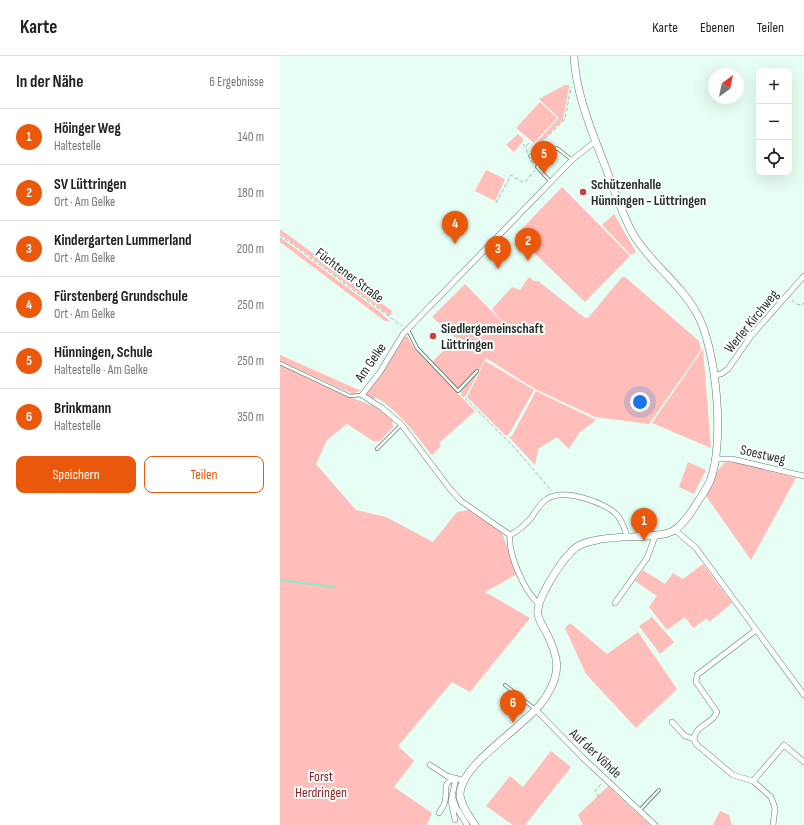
<!DOCTYPE html>
<html lang="de">
<meta charset="utf-8">
<style>
body{margin:0;font-family:"Sofia Sans Condensed",sans-serif;background:#f2f2f2;color:#222}
.controls{position:absolute;right:12px;top:12px;display:grid;overflow:hidden;border-radius:8px;box-shadow:0 4px 16px #0002}
.controls button{width:36px;height:36px;display:grid;place-items:center;padding:0;border:0;border-bottom:1px solid #e0e0e0;background:#fff;color:#222;font:20px sans-serif}
.compass{position:absolute;left:428px;top:12px;width:36px;height:36px;border-radius:50%;background:#fff;box-shadow:0 4px 16px #0002;rotate:33deg}
.you{position:absolute;left:360px;top:346px;width:14px;height:14px;margin:-10px;border:3px solid #fff;border-radius:50%;background:#1a73e8;box-shadow:0 0 0 6px #1a73e833}
.badge{display:grid;place-items:center;width:26px;height:26px;border-radius:50%;background:#ea580c;color:#fff;font-size:13px;font-weight:700}
.pin{position:absolute;translate:-50% -33px;filter:drop-shadow(0 1px 2px #0008)}
.pin::after{content:'';position:absolute;top:21px;width:14px;height:12px;background:inherit;clip-path:polygon(0 0,100% 0,50% 100%)}
.list{margin:0;padding:0;list-style:none}
h2{display:flex;justify-content:space-between;align-items:center;height:52px;margin:0;padding:0 16px;font-size:17px}
h2 small{font-size:13px;font-weight:400;color:#767676}
.list li{display:grid;grid-template-columns:26px 1fr auto;gap:12px;align-items:center;box-sizing:border-box;height:56px;padding:0 16px;border-top:1px solid #e0e0e0}
.list b{display:block;font-size:15px;white-space:nowrap}
.list p{margin:0;font-size:13px;white-space:nowrap;color:#767676}
.list em{font-size:13px;font-style:normal;color:#767676}
.actions{display:flex;gap:8px;padding:12px 16px}
.actions a{flex:1;padding:9px 0;border:1px solid #ea580c;border-radius:8px;text-align:center;font-size:14px;color:#ea580c}
.actions .main{background:#ea580c;color:#fff}
.icon{flex:none;width:22px;height:22px;fill:none;stroke:currentColor;stroke-width:2;stroke-linecap:round;stroke-linejoin:round}
.map{position:relative;flex:none;width:524px;height:769px;overflow:hidden}
header{display:flex;align-items:center;gap:24px;box-sizing:border-box;height:56px;padding:0 20px;background:#fff;border-bottom:1px solid #e0e0e0}
header strong{font-size:19px}
nav{display:flex;gap:22px;margin-inline-start:auto;font-size:14px}
main{display:flex}
aside{flex:1;background:#fff}
.map>svg:first-child{display:block}
</style>
<header>
<strong>Karte</strong>
<nav><a>Karte</a><a>Ebenen</a><a>Teilen</a></nav>
</header>
<main>
<aside>
<h2>In der Nähe<small>6 Ergebnisse</small></h2>
<ul class="list">
<li><span class="badge">1</span><div><b>Höinger Weg</b><p>Haltestelle</p></div><em>140 m</em></li>
<li><span class="badge">2</span><div><b>SV Lüttringen</b><p>Ort · Am Gelke</p></div><em>180 m</em></li>
<li><span class="badge">3</span><div><b>Kindergarten Lummerland</b><p>Ort · Am Gelke</p></div><em>200 m</em></li>
<li><span class="badge">4</span><div><b>Fürstenberg Grundschule</b><p>Ort · Am Gelke</p></div><em>250 m</em></li>
<li><span class="badge">5</span><div><b>Hünningen, Schule</b><p>Haltestelle · Am Gelke</p></div><em>250 m</em></li>
<li><span class="badge">6</span><div><b>Brinkmann</b><p>Haltestelle</p></div><em>350 m</em></li>
</ul>
<div class="actions"><a class="main">Speichern</a><a>Teilen</a></div>
</aside>
<div class="map">
<svg width="524" height="769" viewBox="0 0 524 769">
<rect width="100%" height="100%" fill="#e6fef3"/>
<path fill="#ffbeb9" d="M285,29H289V31L283,64L256,91L254,89L279,62L259,43Z
M260,46L277,62L254,87L236,72Z
M238,78L244,84L234,96L226,89Z
M206,114L225,123L215,145L195,135Z
M282,131L350,200L305,246L236,179Z
M334,158L356,196L351,199L322,169Z
M0,173L112,255L110,260L0,178Z
M0,181L95,252L110,265H105L102,263L0,186Z
M249,221L254,225H258L305,262L309,261L342,221H345L419,285L421,294L369,368L315,361L255,333L206,302L185,341L152,306L176,282L152,261L185,228L226,270L212,253L232,231L240,234Z
M127,280L134,292L195,355L159,387L161,390L152,399C135,378 119,354 95,341L93,344L87,341L86,337L123,282Z
M423,293L431,392L372,367Z
M0,299L79,334H82L73,338L66,335L0,305Z
M205,305L254,334L229,378L226,380L187,341Z
M0,309C22,319 43,330 65,339C86,348 93,347 112,363L113,371L100,385H93L67,368L47,384L36,408L76,454L106,461L153,486L177,456L189,454L222,477L237,518L205,536L250,562L190,636L172,626L118,690L134,705L114,731L152,757L147,769H0Z
M256,335L316,364L299,377L289,393L277,381L258,393L255,409L229,381L232,380Z
M451,405L516,422L471,504L426,440L438,414L444,407Z
M408,406L426,414L414,438L399,431Z
M423,508L452,547L429,566L427,562L413,572L405,561L387,574L369,551L377,540L355,525L363,514L385,528L393,517L403,523Z
M372,561L394,586L380,598L359,570Z
M290,567L327,598L358,576L397,633L356,672L306,618L285,572Z
M271,695L291,711L245,769H233L206,750L230,720L243,731Z
M328,730L370,769H303L298,759Z
M440,755L449,759L452,769H433Z"/>
<g fill="none" stroke-linecap="round" stroke-linejoin="round">
<path stroke="#8ce9c3" stroke-width="2" d="M0,524L54,531"/>
<g stroke="#597e6e" stroke-width="4">
<path id="lane" d="M270,125L257,111L277,92L292,104
M128,274L137,292L178,335L197,315
M0,307L70,340L82,339
M97,393L121,369
M225,629L255,653
M360,754L379,734"/>
</g>
<g stroke="#597e6e" stroke-width="6">
<path id="street" d="M434,319L441,318L448,313L471,280L524,220
M436,403H452L524,420
M395,474L416,492L524,639
M230,479L181,445L170,433L121,368L102,352L82,339L100,316L123,278L292,104L316,85
M230,479C238,475 245,469 251,462C256,455 260,447 267,443C283,432 326,446 338,460C342,466 345,473 347,480
M230,479C228,498 244,535 259,548
M335,547L367,502L376,478
M476,574L417,619L416,626L437,656C433,668 415,669 414,683L416,688L453,719L473,725L491,741L495,752L493,769
M257,655L303,702L375,769
M392,666L405,680L414,683
M150,709L167,720L185,725
M473,725L504,689L524,706
M173,742L176,751L187,769
M159,757C161,753 165,749 165,745C168,733 161,727 176,722
M175,764L171,745L176,722"/>
</g>
<g stroke="#597e6e" stroke-width="8">
<path id="secondary" d="M195,769C189,760 181,750 180,739C180,706 250,669 267,639C282,615 278,600 266,576C263,571 259,564 258,559C255,544 281,506 291,496C298,488 307,486 317,484C337,479 378,483 393,475C403,469 409,460 415,450C420,442 426,434 430,425C445,388 437,291 416,256C399,226 370,207 353,178C342,158 335,136 327,115C313,78 296,40 294,0"/>
</g>
<path stroke="#a5bab0" stroke-width="1" stroke-dasharray="4 2" stroke-linecap="butt" d="M243,88C248,93 247,102 253,107
M246,90L250,86
M248,100L285,63L291,31
M216,147L231,119L242,126L246,125L255,114
M0,179L122,270
M512,244L516,248L522,249L524,247
M181,338L233,390L272,435
M319,741L315,735L321,728"/>
<use href="#lane" stroke="#fff" stroke-width="2.5"/>
<use href="#street" stroke="#fff" stroke-width="5"/>
<use href="#secondary" stroke="#fff" stroke-width="7"/>
</g>
<g fill="#cd3e40" stroke="#fff" stroke-width="1.5">
<circle cx="303" cy="136" r="4"/>
<circle cx="153" cy="280" r="4"/>
</g>
<g text-anchor="middle" stroke-width="4" stroke-linejoin="round" paint-order="stroke">
<g font-size="14" font-weight="bold" fill="#213029" stroke="#fff" text-anchor="start">
<text x="311" y="133">Schützenhalle<tspan x="311" dy="16">Hünningen - Lüttringen</tspan></text>
<text x="161" y="277">Siedlergemeinschaft<tspan x="161" dy="16">Lüttringen</tspan></text>
</g>
<g font-size="14" fill="#213029" stroke="#fff">
<text transform="translate(70 219) rotate(37)" y="5">Füchtener Straße</text>
<text transform="translate(471 265) rotate(-51)" y="5">Werler Kirchweg</text>
<text transform="translate(90 306) rotate(-55)" y="5">Am Gelke</text>
<text transform="translate(483 398) rotate(13)" y="5">Soestweg</text>
<text transform="translate(316 697) rotate(43)" y="5">Auf der Vöhde</text>
</g>
<g font-size="14" fill="#852124" stroke="#fff">
<text x="41" y="725">Forst<tspan x="41" dy="16">Herdringen</tspan></text>
</g>
</g>
</svg>
<div class="controls">
<button>+</button>
<button>−</button>
<button><svg class="icon" aria-label="locate" viewBox="0 0 24 24"><circle cx="12" cy="12" r="6"/><path d="M12 2v4M12 18v4M2 12h4M18 12h4"/></svg></button>
</div>
<svg class="compass" viewBox="-18 -18 36 36"><path d="M0-13l5 13h-10z" fill="#e53935"/><path d="M0 13l5-13h-10z" fill="#767676"/></svg>
<div class="you"></div>
<div class="pin badge" style="left:364px;top:485px">1</div>
<div class="pin badge" style="left:248px;top:205px">2</div>
<div class="pin badge" style="left:218px;top:213px">3</div>
<div class="pin badge" style="left:175px;top:188px">4</div>
<div class="pin badge" style="left:264px;top:118px">5</div>
<div class="pin badge" style="left:233px;top:667px">6</div>
</div>
</main>
